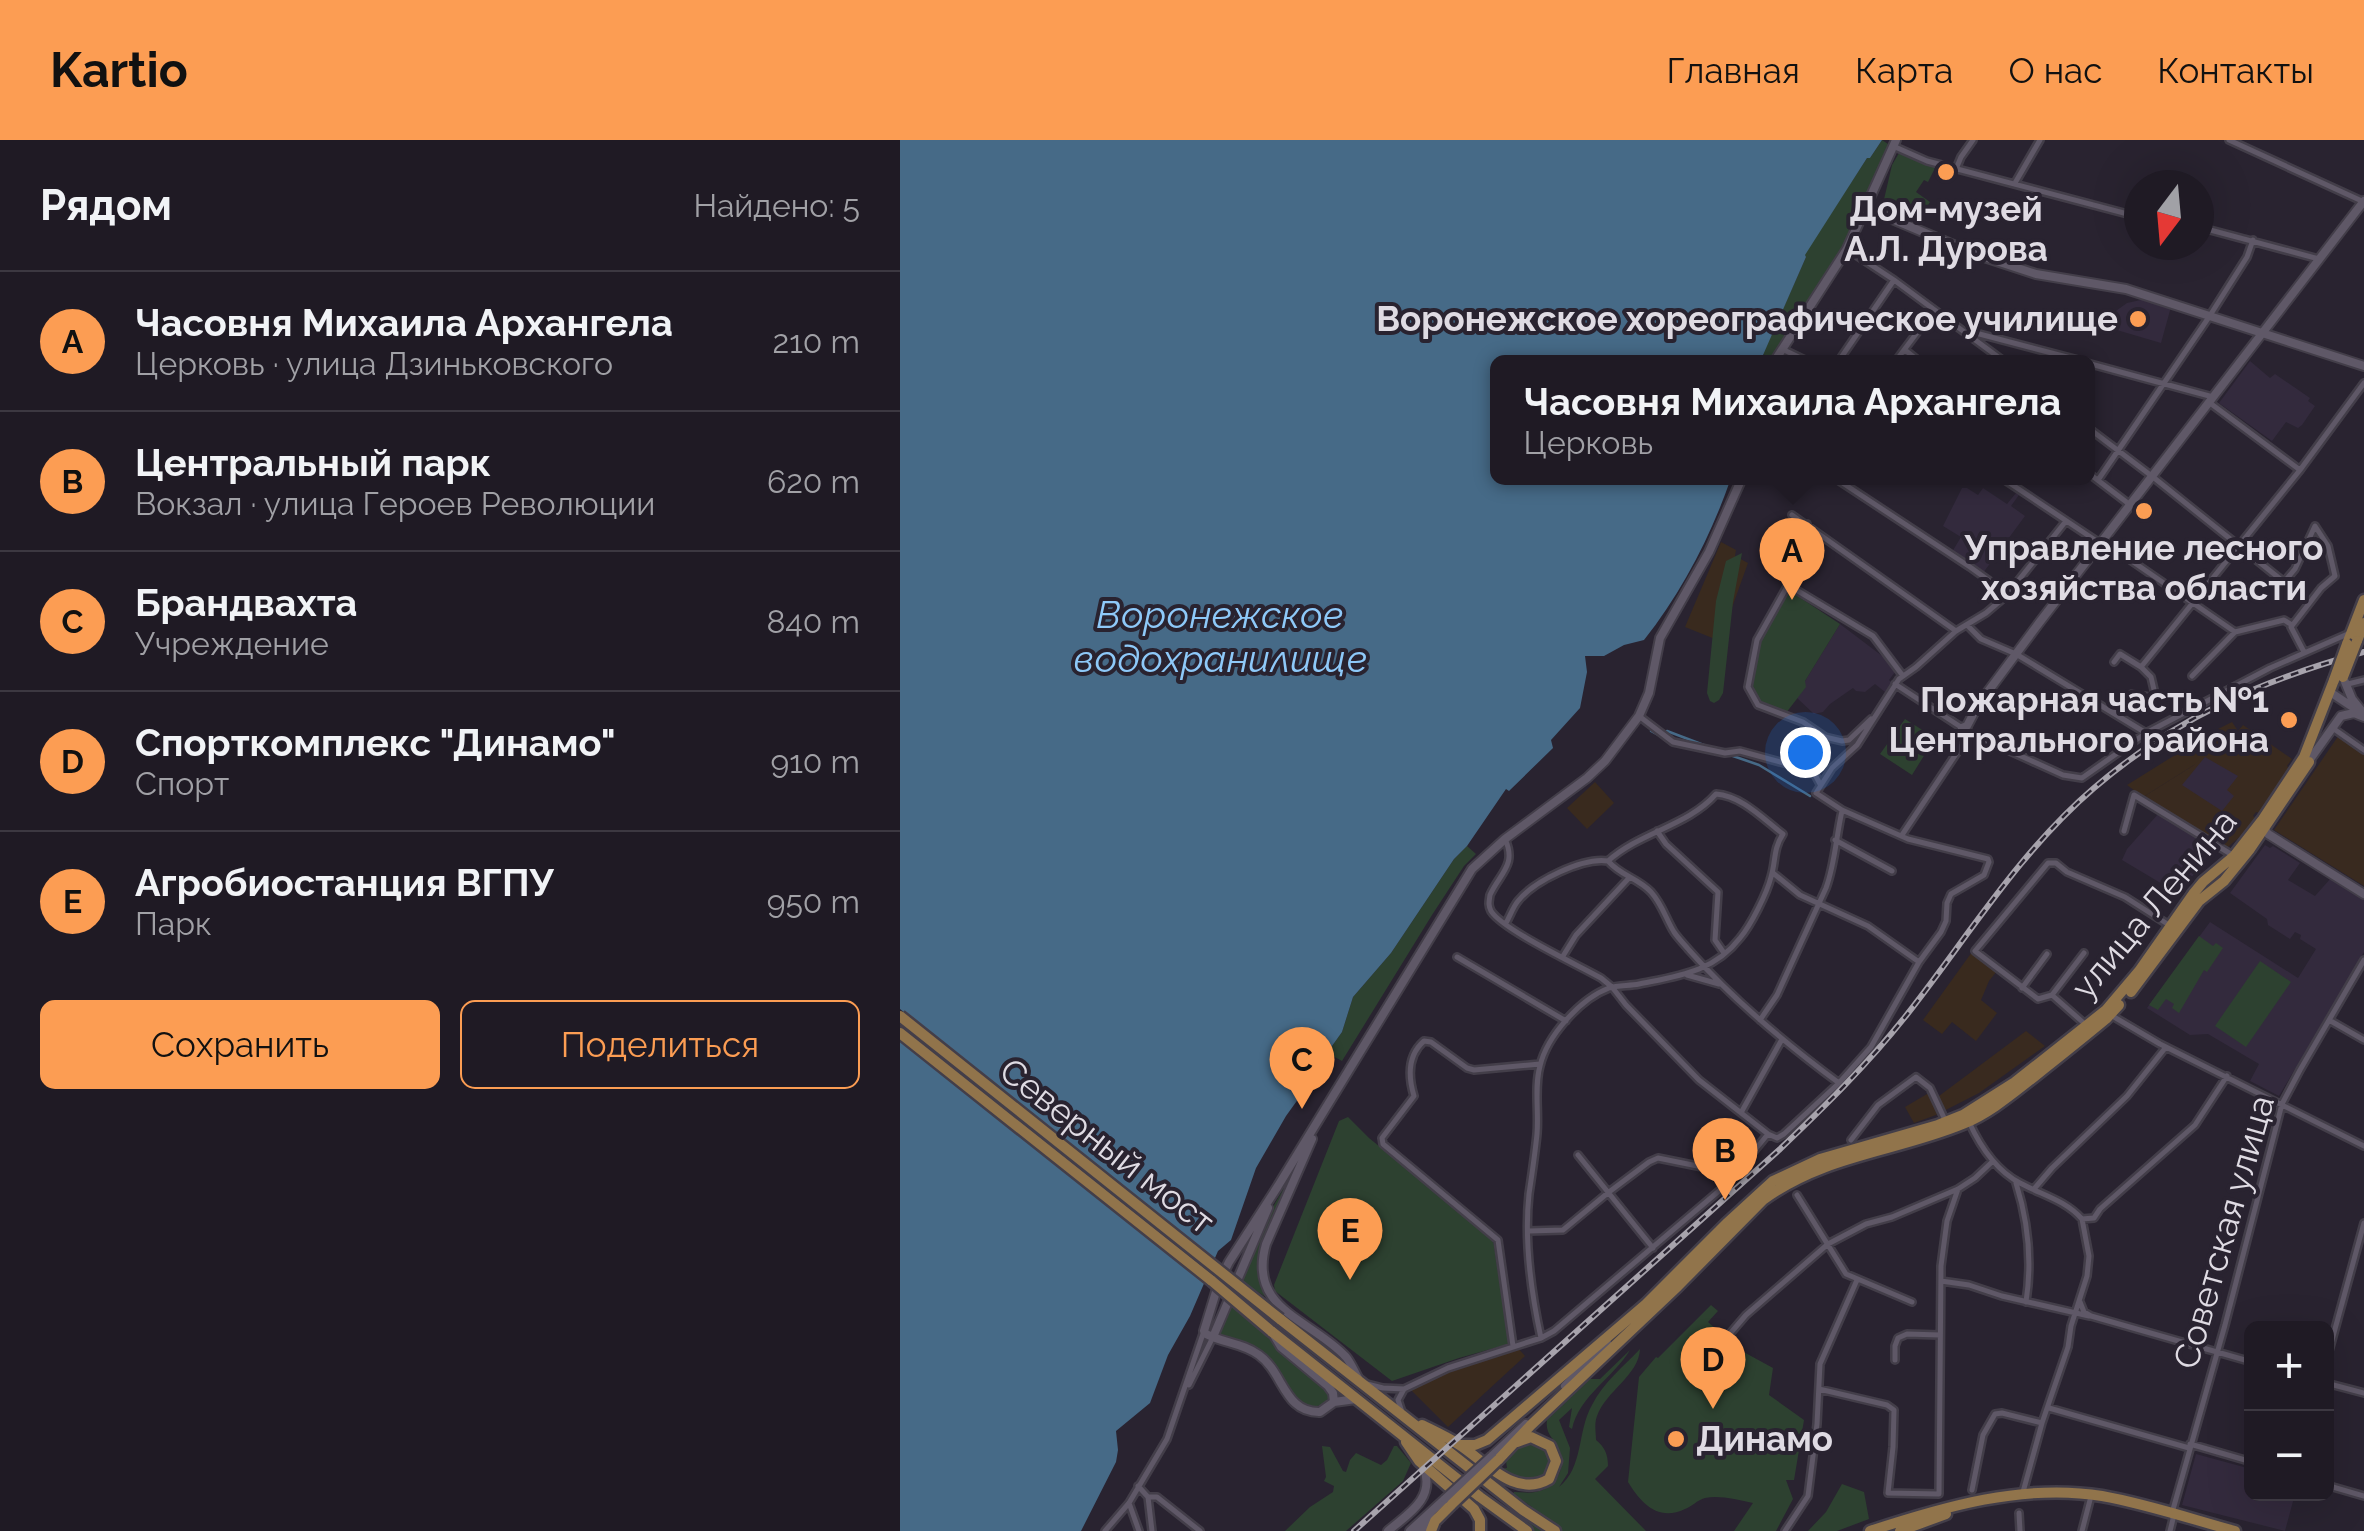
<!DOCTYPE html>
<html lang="ru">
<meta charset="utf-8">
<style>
body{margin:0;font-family:Raleway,sans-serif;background:#2c2731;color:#f1f3f6}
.controls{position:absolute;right:30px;bottom:30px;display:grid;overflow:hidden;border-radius:15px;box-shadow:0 10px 40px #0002}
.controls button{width:90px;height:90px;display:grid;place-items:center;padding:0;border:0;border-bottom:2px solid #3c3841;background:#1f1a24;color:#f1f3f6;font:50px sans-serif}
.compass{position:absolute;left:1224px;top:30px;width:90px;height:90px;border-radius:50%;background:#1f1a24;box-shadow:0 10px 40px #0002;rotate:196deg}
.you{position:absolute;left:905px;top:612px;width:35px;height:35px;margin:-25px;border:8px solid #fff;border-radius:50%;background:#1a73e8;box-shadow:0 0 0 15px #1a73e833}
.badge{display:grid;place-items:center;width:65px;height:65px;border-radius:50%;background:#fc9d53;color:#111;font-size:32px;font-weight:700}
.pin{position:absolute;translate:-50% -82px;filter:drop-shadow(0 2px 5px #0008)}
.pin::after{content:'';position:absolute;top:52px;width:35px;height:30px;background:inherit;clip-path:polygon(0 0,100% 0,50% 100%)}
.popup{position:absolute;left:590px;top:215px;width:605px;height:130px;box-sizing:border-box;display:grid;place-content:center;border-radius:15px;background:#1f1a24;filter:drop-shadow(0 2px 8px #0005);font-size:32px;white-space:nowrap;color:#a1a1a6}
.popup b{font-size:38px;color:#f1f3f6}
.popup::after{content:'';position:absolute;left:50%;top:100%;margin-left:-20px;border:20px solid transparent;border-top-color:#1f1a24}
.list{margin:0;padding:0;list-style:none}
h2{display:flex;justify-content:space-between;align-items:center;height:130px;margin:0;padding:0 40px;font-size:42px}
h2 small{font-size:32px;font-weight:400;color:#a1a1a6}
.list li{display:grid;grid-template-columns:65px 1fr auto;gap:30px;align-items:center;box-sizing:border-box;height:140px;padding:0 40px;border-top:2px solid #3c3841}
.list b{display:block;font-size:38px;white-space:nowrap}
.list p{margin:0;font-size:32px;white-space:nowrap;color:#a1a1a6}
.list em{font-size:32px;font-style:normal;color:#a1a1a6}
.actions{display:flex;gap:20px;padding:30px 40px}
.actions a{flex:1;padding:22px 0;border:2px solid #fc9d53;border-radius:15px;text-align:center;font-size:35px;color:#fc9d53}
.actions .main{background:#fc9d53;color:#111}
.map{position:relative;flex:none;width:1464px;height:1391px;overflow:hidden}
header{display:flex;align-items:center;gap:60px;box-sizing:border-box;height:140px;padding:0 50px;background:#fc9d53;color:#111}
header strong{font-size:48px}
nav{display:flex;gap:55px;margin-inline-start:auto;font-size:35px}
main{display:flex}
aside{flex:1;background:#1f1a24}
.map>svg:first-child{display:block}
</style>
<header>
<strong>Kartio</strong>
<nav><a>Главная</a><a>Карта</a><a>О нас</a><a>Контакты</a></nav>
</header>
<main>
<aside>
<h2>Рядом<small>Найдено: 5</small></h2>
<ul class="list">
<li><span class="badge">A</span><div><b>Часовня Михаила Архангела</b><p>Церковь · улица Дзиньковского</p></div><em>210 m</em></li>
<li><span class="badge">B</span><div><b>Центральный парк</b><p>Вокзал · улица Героев Революции</p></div><em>620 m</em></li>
<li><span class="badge">C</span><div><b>Брандвахта</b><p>Учреждение</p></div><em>840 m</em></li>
<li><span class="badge">D</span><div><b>Спорткомплекс &quot;Динамо&quot;</b><p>Спорт</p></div><em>910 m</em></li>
<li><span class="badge">E</span><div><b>Агробиостанция ВГПУ</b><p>Парк</p></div><em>950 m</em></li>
</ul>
<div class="actions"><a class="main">Сохранить</a><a>Поделиться</a></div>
</aside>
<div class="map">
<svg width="1464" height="1391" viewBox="0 0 1464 1391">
<rect width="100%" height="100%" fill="#292330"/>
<path fill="#392a1f" d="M1332,582L1338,591L1343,585L1392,619L1387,626L1390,629L1359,673L1356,672L1353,676L1355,678L1345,692L1326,709L1243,657L1294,625L1302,610L1315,598L1312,592Z
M1441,592L1464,608V746L1374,690Z
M1126,891L1145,906L1079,953L1036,975L1014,983L1005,967L1027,954L1039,956Z"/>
<path fill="#392a1e" d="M821,402L836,410L835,416L848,423L820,501L785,487Z
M1312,592L1315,598L1314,602L1302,610L1303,616L1294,625L1243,657L1227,645Z
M695,642L714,663L687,689L667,668Z
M1072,812L1097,831L1089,841L1081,860L1097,873L1076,901L1052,882L1042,894L1023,880Z
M617,1207L625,1216L548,1287L511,1250L563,1224Z"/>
<path fill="#332a3d" d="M1245,159L1271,167L1261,203L1210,188L1205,184L1213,173L1227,163Z
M1350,221L1370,238L1375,234L1410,258L1408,261L1415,266L1402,285L1398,288L1386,282L1372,301L1319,263Z
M1067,348L1078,355L1083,348L1107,364L1116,353L1119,355L1111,366L1125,376L1083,433L1052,412L1061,397L1043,386L1062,348Z
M940,484L998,528L989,540L992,543L985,552L975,544L965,552L956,551L953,548L930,564L923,572L914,574L896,557L905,547V541Z
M1305,617L1338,636L1327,650L1334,656L1322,671L1282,645Z
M1259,673L1313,709L1279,754L1222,720L1227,709Z
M1365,705L1370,708L1373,706L1400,723L1388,740L1415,756L1431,738L1464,759V812L1379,956L1350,941L1359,924L1308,894L1290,895L1247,868L1310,782L1398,838L1416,809L1400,799L1401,795L1395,792L1390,799L1368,785L1367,779L1330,753Z
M1296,1314L1351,1329L1352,1354H1395L1385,1391L1282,1365Z"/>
<path fill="#2d4130" d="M982,0L988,4L953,91L871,219L863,214L906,117L904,115L967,18H970Z
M999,13L1024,24L1036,26L1028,42L1024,40L1016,52L1030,62L1018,81L982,68L992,25Z
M842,413L833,462L823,553L819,560L814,563L810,561L807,553L816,461L826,421Z
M890,451L940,484L905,541L906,547L886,573L859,563L852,546L862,496Z
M1005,579L1035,598L1012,635L980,614Z
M567,706L576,714L564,726L532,775L442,921L427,913L442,892L453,857L491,813L554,719Z
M1299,796L1313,806L1316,803L1323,808L1307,832L1304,830L1279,873L1272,868L1274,864L1266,859L1258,870L1249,865Z
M1360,821L1391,842L1346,907L1315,886Z
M448,977L469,998L593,1099L609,1204L559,1218L492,1241L375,1151L374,1145L439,981Z
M392,1034C385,1075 338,1113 369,1159L355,1150L340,1173L430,1252L428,1259C422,1265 416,1269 406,1265C391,1259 380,1226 365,1214C355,1206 325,1201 320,1193C319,1191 320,1188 320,1185L370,1072Z
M811,1165L818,1171L808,1182L840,1210L873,1228L869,1255L904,1280L894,1340H886L893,1359L876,1391H834L853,1363C838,1360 820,1355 805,1358C797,1360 793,1366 785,1369C758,1382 741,1363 728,1342L739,1237L756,1217L758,1218Z
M740,1209C739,1235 706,1251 697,1276C694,1284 696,1293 696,1300C705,1307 708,1315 708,1326L695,1339L746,1391H622L632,1367L613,1354L614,1352C622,1352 631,1354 639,1351C656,1347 667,1327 659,1310C654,1297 645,1295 647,1280L690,1239H700L730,1210C714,1237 679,1256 672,1289L669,1287L672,1268L659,1280L670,1308L668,1333L659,1347C684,1327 677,1291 692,1265C703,1243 723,1227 740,1209Z
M629,1302C668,1313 650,1347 621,1341C614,1340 606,1333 600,1329L607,1328L606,1321L622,1303Z
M422,1306L430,1307L443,1331L446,1332L450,1320L456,1313L481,1325L487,1320L494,1306H497L511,1323L503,1341L446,1391H385L410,1367L433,1352L434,1346L424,1341L426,1337Z
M942,1344L964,1352L969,1379L937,1391H908L926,1372Z"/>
<path fill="#466a87" d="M0,0H982L970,18H967L905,115L906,117L860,222H597V338H831C811,396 782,452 744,500L724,505L704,516H685L687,532L680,568L651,600L653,608L609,651L606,649L567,706L554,719L491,813L453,857L442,892L427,913L422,932L409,944L386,976L356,1028L331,1100L318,1111L290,1176L268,1215L250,1263L216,1291L218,1310L216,1322L181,1391H0Z"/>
<path fill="#292330" d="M0,869L319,1122L309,1146L0,900Z"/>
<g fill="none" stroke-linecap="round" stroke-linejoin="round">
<path stroke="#466a87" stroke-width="2.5" d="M751,591L762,597
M767,591L809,607
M830,615L859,625L910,656
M947,669L962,676"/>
<g stroke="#433e49" stroke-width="10">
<path id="street" d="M1329,0L1464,62
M993,6L1027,21L1239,77
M1056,29L1061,17L1073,0
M1115,43L1140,0
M1299,87L1419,119
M947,109L994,140L1105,222
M1068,191L1186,222
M882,209L909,222
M1005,210L1020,222
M938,222L994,140
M995,222L1031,174L1037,172
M1187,223L1313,257
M1310,263L1400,330
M1187,287L1253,337L1384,442L1395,429L1415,386L1428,406L1435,436L1421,448L1391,487L1404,512
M1187,332L1229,364
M935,338L1070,427L1102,450L1106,456
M1102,338L1201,404L1210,406L1335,492L1384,480L1392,485
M1198,340L1309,177L1347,117L1353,100
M892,375L1056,491
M907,384L893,419V436L857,500L848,547L858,565L903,582L925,597L942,601L949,600L971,579
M888,445L973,496L1003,536
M1067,485L1081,499L1116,514L1246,593
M1214,522L1220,514L1241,527
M1292,536L1335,492
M995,544L1070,593L1163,635L1182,638L1246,593L1370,528L1450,493
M1448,544L1464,540
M1215,573L1232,554L1249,557L1255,554L1251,537L1241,527L1400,330L1464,243
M739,576L773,602L825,613L840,611L913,631L920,644
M1434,589L1464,610
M757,691L766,704L818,752L815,800L824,813
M1224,691L1234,655L1334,716
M1002,695L1070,593
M605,699C617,725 600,733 590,755C589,762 588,765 591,771C603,790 678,825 701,838L712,847L726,865L799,940L868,994
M935,700L992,731
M708,721C721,736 738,738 751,752C762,764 766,779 774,792C778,798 784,804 789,810C833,860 885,903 939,943
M873,733L900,755L968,786L1019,822
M606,783C610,776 613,767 618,761C634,741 683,717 708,721C740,692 788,686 816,654C842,656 863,679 883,694C873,709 876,721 871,737C867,753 851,785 840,798C814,832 778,836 739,844C729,846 718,845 709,848C680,859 647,896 640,926C634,947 639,972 637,994C635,1014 632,1034 629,1054C624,1101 631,1152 641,1198
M663,816L676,795L729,738
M557,817L666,881
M787,835L819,844
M1122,848L1147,814
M1152,855L1184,813
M1209,874L1260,904L1464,1006
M860,880L877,855L926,748C935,724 936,697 942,671
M1429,880L1464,900
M1186,885L1152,855L1138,859L1075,811L1148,723H1156L1167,732L1225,757L1269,785
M842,971L881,901
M1069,982C1080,1006 1095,1030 1120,1043C1142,1055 1165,1060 1182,1079L1194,1078L1200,1069L1295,985L1327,936
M868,994L877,998L884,994L939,943L971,907L1019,822L1041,792L1046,781L1047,763L1051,754L1084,735L1089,722L1088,719L1008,699L942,670L916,653L932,628L957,605L999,539L1016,527L1056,491L1086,473L1106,456L1166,381
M951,1000L978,965L1016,937L1030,948L1046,982
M678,1015L753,1108
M1116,1043C1128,1081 1132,1123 1126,1162
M1134,1049L1152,1028L1227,956L1266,907
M897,1055L946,1134L1012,1162
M629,1091L663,1090L709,1052L749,1022L758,1018L837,1034
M1041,1141L1069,1145L1102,1156L1189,1176
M1180,1162L1184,1172L1191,1176L1352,1222
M828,1196L846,1175L928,1104L966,1084L992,1077L1058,1049L1075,1038L1093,1021
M613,1206L598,1100L483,1004L482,998L514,956C508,936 508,915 524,901L531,902L567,928L574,930L640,924
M995,1220V1206L998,1198L1007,1194L1040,1195
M1426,1222L1464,1083
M1426,1243L1464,1253
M467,1244L483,1248L504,1249L498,1260L502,1272
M289,1245L313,1197
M504,1249L548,1228L641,1198L654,1191L826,1045L868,994
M919,1249L987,1265L994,1270L993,1307L988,1353L1039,1354L1041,1126L1047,1081L1058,1049
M1149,1268L1289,1308
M1290,1304L1352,1322
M1426,1345L1464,1356
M238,1346L248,1357L252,1391
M1072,1350L1083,1295L1095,1274L1102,1273L1142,1283
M1123,1352L1142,1283L1168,1207L1171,1186L1187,1136L1189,1116L1182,1079
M248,1357H257L300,1391
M229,1363L239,1391
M1119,1373L1120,1391
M205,1391L229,1363L267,1299L304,1191
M885,1391L908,1356L917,1284L920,1224L957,1140
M1182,1391L1190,1360
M1270,1391L1273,1379L1272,1373L1325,1185L1382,964L1400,930L1464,820"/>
</g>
<g stroke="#433e49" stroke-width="12">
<path id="secondary" d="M966,68L1075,114L1136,134L1226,149L1464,226
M874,222L947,109L996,0
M1443,537L1452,559L1464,574
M1430,552L1457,570
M1062,588L1067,586L1078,565L1139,483L1464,61
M1411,618L1441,576L1454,573L1464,577
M1363,686L1368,694L1464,754
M412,999L366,1104C347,1170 411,1179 446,1217C451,1223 454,1231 458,1238
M313,1197L368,1068
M375,1197L381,1207L428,1246L433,1253L434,1262
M665,1246L707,1203
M456,1259L434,1262L420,1272C384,1273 384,1233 359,1215C343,1203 323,1203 306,1194L304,1191L319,1142L329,1122L378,1046L572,729L605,699L687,638L705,621L739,576L749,553L760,498L809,412L842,338
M592,1316L626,1284
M488,1391C508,1374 535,1359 524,1328
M510,1391L545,1359
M520,1391L536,1378"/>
</g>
<g stroke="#433e49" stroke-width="15">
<path id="primary" d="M1457,501L1464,483
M1447,504L1464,460
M1231,852L1299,761L1324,741L1350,709L1409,622
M0,893L312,1141
M380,1179L623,1370L655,1391
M371,1191L580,1357L627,1391
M522,1285C534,1291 547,1297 558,1304C585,1321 615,1359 649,1339L656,1321L650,1306L631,1297L617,1302
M506,1302L519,1321L574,1369L580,1380V1391
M560,1305H575L587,1300L746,1164L826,1084L873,1041L920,1019L1038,985L1063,975L1115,942L1206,870L1239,831L1293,754L1303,742L1334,716L1363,679L1404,617L1434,540
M598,1320L631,1285L778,1146L863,1060C924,1015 995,1012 1063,984C1090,973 1112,954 1134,937C1158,918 1182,899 1206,879L1219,865
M531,1391L535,1381L552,1364
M970,1391C1043,1367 1124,1343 1202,1356C1247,1364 1291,1379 1335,1391
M1000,1391L1046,1374"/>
</g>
<use href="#street" stroke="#5f5867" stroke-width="5"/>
<use href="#secondary" stroke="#5f5867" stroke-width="8"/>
<use href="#primary" stroke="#91744b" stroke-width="10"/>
<g stroke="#a7a3ac" stroke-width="6">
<path id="rail" d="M454,1391L879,1010C923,968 967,925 1005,877C1066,800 1118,713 1194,648C1277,577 1360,541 1464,512"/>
</g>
<use href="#rail" stroke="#292330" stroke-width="2.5" stroke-dasharray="8" stroke-linecap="butt"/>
<g stroke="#433e49" stroke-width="12" stroke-linecap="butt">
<path id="secondary-bridge" d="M545,1359L592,1316"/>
</g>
<g stroke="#433e49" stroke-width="15" stroke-linecap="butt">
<path id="primary-bridge" d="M1443,537L1457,501
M1434,540L1447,504
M0,876L380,1179
M312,1141L371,1191
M552,1364L598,1320"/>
</g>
<use href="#secondary-bridge" stroke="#5f5867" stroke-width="8"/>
<use href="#primary-bridge" stroke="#91744b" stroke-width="10"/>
</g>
<g fill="#fc9d53" stroke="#292330" stroke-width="4">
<circle cx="1046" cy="32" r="10"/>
<circle cx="1238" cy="179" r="10"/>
<circle cx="1244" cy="371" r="10"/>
<circle cx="1389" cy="580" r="10"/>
<circle cx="776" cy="1299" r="10"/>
</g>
<g text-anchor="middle" stroke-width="8" stroke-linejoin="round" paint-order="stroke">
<g font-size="35" font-weight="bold" fill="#dfdbe3" stroke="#292330">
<text x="1046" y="81">Дом-музей<tspan x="1046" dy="40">А.Л. Дурова</tspan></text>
<text x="1218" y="191" text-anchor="end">Воронежское хореографическое училище</text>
<text x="1244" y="420">Управление лесного<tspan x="1244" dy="40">хозяйства области</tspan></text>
<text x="1369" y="572" text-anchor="end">Пожарная часть №1<tspan x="1369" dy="40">Центрального района</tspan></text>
<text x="796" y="1311" text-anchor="start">Динамо</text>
</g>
<g font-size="35" fill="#dfdbe3" stroke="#292330">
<text transform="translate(1254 764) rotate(-50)" y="12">улица Ленина</text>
<text transform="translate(207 1006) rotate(38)" y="12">Северный мост</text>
<text transform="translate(1324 1092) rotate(-74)" y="12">Советская улица</text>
</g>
<g font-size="38" font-style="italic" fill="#8ec9f9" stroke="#292330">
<text x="320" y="488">Воронежское<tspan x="320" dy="44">водохранилище</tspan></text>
</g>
</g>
</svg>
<div class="controls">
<button>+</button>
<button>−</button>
</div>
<svg class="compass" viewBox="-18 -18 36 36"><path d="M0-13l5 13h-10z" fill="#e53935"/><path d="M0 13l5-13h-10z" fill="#a1a1a6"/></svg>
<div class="you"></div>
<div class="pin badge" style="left:892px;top:460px">A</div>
<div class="popup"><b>Часовня Михаила Архангела</b>Церковь</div>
<div class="pin badge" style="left:825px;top:1060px">B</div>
<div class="pin badge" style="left:402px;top:969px">C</div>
<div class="pin badge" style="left:813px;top:1269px">D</div>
<div class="pin badge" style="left:450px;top:1140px">E</div>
</div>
</main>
